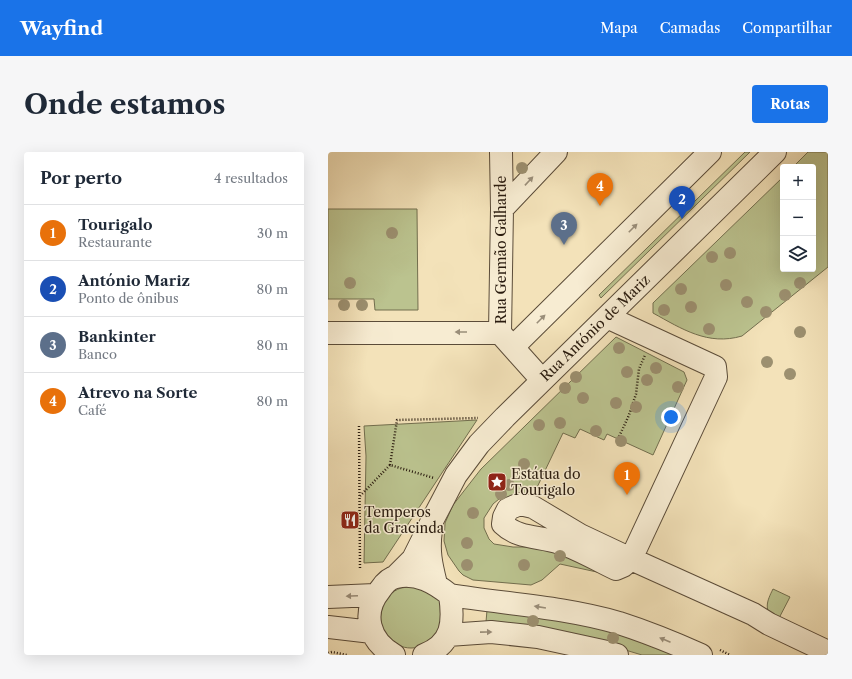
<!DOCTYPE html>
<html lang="pt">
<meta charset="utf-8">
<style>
body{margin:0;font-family:"Libre Caslon Text",serif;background:#f6f6f7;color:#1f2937}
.controls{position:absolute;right:12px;top:12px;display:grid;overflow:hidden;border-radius:4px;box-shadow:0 4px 16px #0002}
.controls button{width:36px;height:36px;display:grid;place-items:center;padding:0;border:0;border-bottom:1px solid #e0e1e3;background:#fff;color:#1f2937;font:20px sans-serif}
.you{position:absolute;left:343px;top:265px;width:14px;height:14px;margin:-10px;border:3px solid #fff;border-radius:50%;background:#1a73e8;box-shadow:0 0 0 6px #1a73e833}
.badge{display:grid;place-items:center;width:26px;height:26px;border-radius:50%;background:#1a73e8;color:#fff;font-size:13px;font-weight:700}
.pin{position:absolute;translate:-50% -33px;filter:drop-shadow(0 1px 2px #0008)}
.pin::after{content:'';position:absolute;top:21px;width:14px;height:12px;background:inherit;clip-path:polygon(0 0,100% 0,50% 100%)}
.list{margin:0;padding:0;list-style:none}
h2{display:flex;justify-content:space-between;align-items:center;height:52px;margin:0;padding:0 16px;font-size:17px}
h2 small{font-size:13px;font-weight:400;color:#747a83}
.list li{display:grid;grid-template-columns:26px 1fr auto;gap:12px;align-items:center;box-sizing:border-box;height:56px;padding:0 16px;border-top:1px solid #e0e1e3}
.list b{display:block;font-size:15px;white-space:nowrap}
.list p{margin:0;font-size:13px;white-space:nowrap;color:#747a83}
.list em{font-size:13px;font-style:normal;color:#747a83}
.icon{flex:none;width:22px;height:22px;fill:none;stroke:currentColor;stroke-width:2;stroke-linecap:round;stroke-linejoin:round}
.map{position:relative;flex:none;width:500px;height:503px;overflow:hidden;border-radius:4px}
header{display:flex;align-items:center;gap:24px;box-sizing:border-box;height:56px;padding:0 20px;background:#1a73e8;color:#fff}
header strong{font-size:19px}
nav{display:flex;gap:22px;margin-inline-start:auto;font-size:14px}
.intro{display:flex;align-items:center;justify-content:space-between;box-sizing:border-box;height:96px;padding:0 24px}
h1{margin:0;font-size:28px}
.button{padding:10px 18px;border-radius:4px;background:#1a73e8;color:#fff;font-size:14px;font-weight:700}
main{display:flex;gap:24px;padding:0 24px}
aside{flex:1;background:#fff;border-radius:4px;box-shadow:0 4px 16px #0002}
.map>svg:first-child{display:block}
</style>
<header>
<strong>Wayfind</strong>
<nav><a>Mapa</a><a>Camadas</a><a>Compartilhar</a></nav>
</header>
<div class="intro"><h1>Onde estamos</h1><a class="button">Rotas</a></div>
<main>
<aside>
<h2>Por perto<small>4 resultados</small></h2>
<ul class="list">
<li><span class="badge" style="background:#e8710a">1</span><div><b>Tourigalo</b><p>Restaurante</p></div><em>30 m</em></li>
<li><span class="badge" style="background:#1a4fb4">2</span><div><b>António Mariz</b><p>Ponto de ônibus</p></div><em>80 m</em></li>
<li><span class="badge" style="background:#5c6f8a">3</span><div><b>Bankinter</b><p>Banco</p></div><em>80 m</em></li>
<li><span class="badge" style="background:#e8710a">4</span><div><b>Atrevo na Sorte</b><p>Café</p></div><em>80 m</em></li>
</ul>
</aside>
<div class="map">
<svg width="500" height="503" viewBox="0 0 500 503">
<rect width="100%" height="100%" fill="#f3e2b9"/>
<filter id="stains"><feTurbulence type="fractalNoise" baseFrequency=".005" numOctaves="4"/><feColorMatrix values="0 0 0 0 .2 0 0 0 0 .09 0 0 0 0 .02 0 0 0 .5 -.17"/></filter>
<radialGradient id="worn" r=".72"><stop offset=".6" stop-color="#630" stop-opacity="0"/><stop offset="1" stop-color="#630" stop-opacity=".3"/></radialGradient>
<path fill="#bbc38f" stroke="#726e4e" d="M417,0H422L273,146L271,143Z
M480,0H500V115L414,184C380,194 354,177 325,161V151L455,25V117H485V15H465Z
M0,57H89L90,158H47L46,147H0Z
M288,185L356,220L359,228L325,303L279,282L276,288L252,277L247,286L235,281L203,348L191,343L171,347L165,352L156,366V376L161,387L166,392L185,395H227L278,422L232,412L214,428L203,433L145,428L135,423L131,419L120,403L116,389L117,371L125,353L153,317Z
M149,268L55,410L36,411L38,304L36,274Z
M89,435C94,438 103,440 108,444C113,449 115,461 115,467C114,472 110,480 107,484C95,500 71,500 59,484C46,468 54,442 73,436C78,435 84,435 89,435Z
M445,437L462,445L450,468C434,460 439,449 445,437Z
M159,458C213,464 268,473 320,490C331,494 341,499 351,503H314L274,491L158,470Z"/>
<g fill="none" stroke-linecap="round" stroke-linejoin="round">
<g stroke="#5b4c39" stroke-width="24">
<path id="minor" d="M173,0L174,57L172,181L214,228
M174,57L228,0
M279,165L387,215L388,225L303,407L425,462L441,472L500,500
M0,181H172
M185,195L382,0
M192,352L205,355L252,383L303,407L295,414L288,417C269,408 251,397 232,391C212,384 190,387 175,372L176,365L180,357Z
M103,378C100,399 103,412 108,432
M67,425L85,407L105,367L128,323L151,292L177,265L447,0
M122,443C178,452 236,455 291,471C319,480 346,491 373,503
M0,445L47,443
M0,475L44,480
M120,483L163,480L210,485L279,500L289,503
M66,503C41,489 33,461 52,438C56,432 61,426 68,425C89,420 107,431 122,443C126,470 125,492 96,503"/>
</g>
<path stroke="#281a0e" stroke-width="2.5" stroke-dasharray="1 2" stroke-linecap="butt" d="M31,274L32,418
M290,287L301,263L308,242L311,217L317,203
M62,313L69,268L150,266
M32,344L62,313L106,326
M392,498L402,503
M0,501L4,500L19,503"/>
<use href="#minor" stroke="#f7ecd2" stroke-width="22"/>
</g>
<g fill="#9c9070">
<circle cx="194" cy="16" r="6"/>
<circle cx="64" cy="81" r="6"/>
<circle cx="402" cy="101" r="6"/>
<circle cx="384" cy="105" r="6"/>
<circle cx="22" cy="131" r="6"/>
<circle cx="472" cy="131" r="6"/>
<circle cx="398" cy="133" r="6"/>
<circle cx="353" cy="137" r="6"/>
<circle cx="457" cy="143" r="6"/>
<circle cx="419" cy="150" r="6"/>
<circle cx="16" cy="153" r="6"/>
<circle cx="34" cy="153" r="6"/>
<circle cx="363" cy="155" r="6"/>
<circle cx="336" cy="158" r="6"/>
<circle cx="438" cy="160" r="6"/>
<circle cx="381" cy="177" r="6"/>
<circle cx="472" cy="180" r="6"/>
<circle cx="291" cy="196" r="6"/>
<circle cx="439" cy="210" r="6"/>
<circle cx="328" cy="216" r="6"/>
<circle cx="299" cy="220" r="6"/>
<circle cx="462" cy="222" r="6"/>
<circle cx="248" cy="225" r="6"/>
<circle cx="319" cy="228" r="6"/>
<circle cx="350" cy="235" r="6"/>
<circle cx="237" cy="236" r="6"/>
<circle cx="255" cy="246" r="6"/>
<circle cx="288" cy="251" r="6"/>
<circle cx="308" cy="255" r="6"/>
<circle cx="232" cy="271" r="6"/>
<circle cx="211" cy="273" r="6"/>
<circle cx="268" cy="279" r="6"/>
<circle cx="293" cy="289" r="6"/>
<circle cx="196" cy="312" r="6"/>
<circle cx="181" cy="333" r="6"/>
<circle cx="173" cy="342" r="6"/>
<circle cx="145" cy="361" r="6"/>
<circle cx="139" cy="391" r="6"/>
<circle cx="232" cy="404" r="6"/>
<circle cx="139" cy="413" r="6"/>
<circle cx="196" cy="413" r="6"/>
<circle cx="205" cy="469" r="6"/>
<circle cx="285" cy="486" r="6"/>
</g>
<defs><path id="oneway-solid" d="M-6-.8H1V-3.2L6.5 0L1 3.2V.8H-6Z"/></defs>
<g fill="#9a8e7a">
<use href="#oneway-solid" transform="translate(201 29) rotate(-47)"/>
<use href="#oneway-solid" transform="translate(305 76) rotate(-45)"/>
<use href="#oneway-solid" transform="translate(213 167) rotate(-45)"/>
<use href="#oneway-solid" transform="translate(133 180) rotate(180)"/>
<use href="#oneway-solid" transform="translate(24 444) rotate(178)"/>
<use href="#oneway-solid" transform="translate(212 455) rotate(-171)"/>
<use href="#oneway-solid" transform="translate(158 480) rotate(-1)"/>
<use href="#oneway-solid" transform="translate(337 488) rotate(-157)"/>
</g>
<defs>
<g id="sight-square" transform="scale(1)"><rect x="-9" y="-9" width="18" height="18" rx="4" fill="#8f2418" stroke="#f7ecd2"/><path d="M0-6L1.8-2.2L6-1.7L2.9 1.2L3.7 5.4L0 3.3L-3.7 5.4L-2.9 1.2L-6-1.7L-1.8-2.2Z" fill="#fff"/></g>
<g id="restaurant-square" transform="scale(1)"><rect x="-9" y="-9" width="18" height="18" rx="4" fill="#8f2418" stroke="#f7ecd2"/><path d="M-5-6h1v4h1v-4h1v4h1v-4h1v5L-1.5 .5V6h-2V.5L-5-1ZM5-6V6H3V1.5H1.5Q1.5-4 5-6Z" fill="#fff"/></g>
</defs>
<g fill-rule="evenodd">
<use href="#sight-square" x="169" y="330"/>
<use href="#restaurant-square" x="22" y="368"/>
</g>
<g text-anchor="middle" stroke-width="3" stroke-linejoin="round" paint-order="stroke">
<g font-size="14" fill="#281a0e" stroke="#f7ecd2">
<text transform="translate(173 98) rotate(-90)" y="5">Rua Germão Galharde</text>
<text transform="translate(267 176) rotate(-44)" y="5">Rua António de Mariz</text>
</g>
<g font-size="14" fill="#281a0e" stroke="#f7ecd2" text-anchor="start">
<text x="183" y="327">Estátua do<tspan x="183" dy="16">Tourigalo</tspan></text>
<text x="36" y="365">Temperos<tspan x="36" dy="16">da Gracinda</tspan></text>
</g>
</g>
<rect width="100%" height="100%" filter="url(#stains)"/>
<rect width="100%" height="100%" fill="url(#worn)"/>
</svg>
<div class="controls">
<button>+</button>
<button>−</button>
<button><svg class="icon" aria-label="layers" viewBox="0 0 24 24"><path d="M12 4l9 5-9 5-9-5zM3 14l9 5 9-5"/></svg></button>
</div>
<div class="you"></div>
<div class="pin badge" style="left:299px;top:343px;background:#e8710a">1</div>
<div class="pin badge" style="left:354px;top:67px;background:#1a4fb4">2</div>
<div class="pin badge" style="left:236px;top:93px;background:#5c6f8a">3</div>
<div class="pin badge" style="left:272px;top:54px;background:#e8710a">4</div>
</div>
</main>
